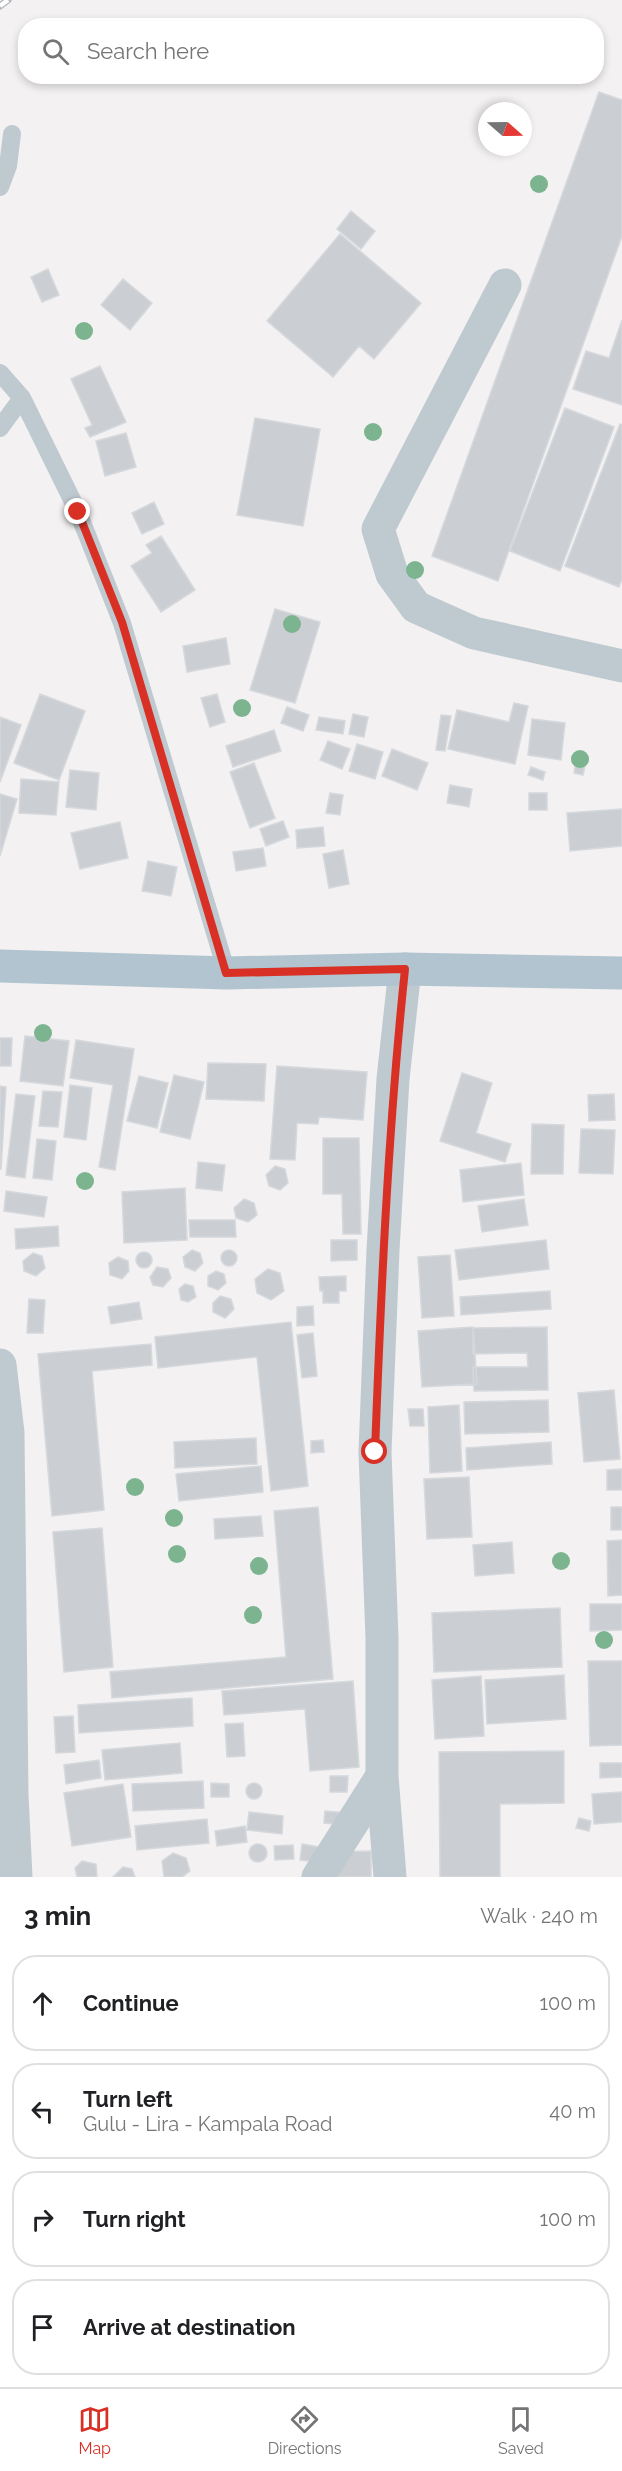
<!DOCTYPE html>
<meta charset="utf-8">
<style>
body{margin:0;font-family:Raleway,sans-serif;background:#f6f6f6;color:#202124}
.compass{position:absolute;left:478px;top:102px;width:54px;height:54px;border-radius:50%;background:#fff;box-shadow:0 3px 9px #0003;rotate:110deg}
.stop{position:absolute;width:18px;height:18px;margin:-14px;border:4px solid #d93025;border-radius:50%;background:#fff}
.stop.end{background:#d93025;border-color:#fff;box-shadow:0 2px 6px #0008}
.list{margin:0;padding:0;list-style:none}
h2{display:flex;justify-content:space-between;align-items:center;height:78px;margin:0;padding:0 24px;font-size:26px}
h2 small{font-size:20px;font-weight:400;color:#757577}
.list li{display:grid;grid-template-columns:39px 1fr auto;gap:18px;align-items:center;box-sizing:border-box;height:96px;margin:0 12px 12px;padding:0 12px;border:2px solid #e0e0e0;border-radius:24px}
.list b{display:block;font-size:22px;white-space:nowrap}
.list p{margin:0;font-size:20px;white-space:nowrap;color:#757577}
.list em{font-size:20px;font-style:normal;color:#757577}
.icon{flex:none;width:33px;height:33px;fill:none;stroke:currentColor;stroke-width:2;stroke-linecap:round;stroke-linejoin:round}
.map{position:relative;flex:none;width:622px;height:1877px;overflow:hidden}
.search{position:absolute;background:#fff;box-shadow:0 3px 9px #0003;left:18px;right:18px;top:18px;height:66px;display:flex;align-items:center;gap:15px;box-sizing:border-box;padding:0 21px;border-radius:24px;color:#757577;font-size:22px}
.sheet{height:510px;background:#fff}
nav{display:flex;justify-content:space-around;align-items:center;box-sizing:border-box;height:84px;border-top:2px solid #e0e0e0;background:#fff;font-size:16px;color:#757577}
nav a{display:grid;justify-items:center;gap:3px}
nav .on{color:#d93025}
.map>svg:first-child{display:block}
</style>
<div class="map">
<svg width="622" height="1877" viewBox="0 0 622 1877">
<rect width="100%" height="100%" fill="#f3f1f1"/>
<path fill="#cbcfd3" stroke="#d5d8dc" stroke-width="1.5" d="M599,92L622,100V236L498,581L432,556Z
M351,211L375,231L361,249L337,229Z
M340,234L421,303L374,359L359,346L333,377L267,321Z
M48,269L59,295L42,302L31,277Z
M123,279L152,303L130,330L101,305Z
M622,320V405L573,389L586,351L609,358Z
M100,366L126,422L90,437L85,428L92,425L71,379Z
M565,408L614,427L560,571L510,551Z
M255,418L320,429L303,526L237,515Z
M620,424L622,425V579L619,587L565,566Z
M126,433L136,467L105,476L96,441Z
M154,502L164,524L142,534L132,513Z
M161,536L195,590L161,612L131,566L152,553L146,545Z
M275,609L320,622L295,703L250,690Z
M226,638L230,664L187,672L183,646Z
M40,694L85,711L59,780L14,763Z
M217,694L225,722L210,727L201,698Z
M514,703L528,706L515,764L448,749L457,710L509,722Z
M287,707L309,715L303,731L281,723Z
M353,714L368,717L364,737L349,734Z
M441,715L451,716L445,751L436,750Z
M0,717L21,725L0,782Z
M319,717L345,721L343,734L316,730Z
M532,719L565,723L561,760L528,755Z
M274,730L281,751L233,767L226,746Z
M328,741L350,749L342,769L320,760Z
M357,744L383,752L375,779L349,771Z
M392,749L428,763L417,790L382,776Z
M576,759L586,761L583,775L574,773Z
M254,763L275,818L250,828L230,772Z
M531,767L545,772L543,780L528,775Z
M70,770L99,773L96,810L66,807Z
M21,779L59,782L56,815L19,813Z
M450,785L472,789L469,807L447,803Z
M330,793L343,795L340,815L326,813Z
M529,793H547V810H529Z
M0,794L17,799L0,856Z
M622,809V846L570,851L567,813Z
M283,821L289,837L266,846L260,829Z
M120,822L128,858L80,869L71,833Z
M323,827L325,846L297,848L296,830Z
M263,848L266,866L236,871L233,852Z
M343,850L349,884L329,888L323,854Z
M148,861L177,867L171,896L142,891Z
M25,1036L69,1041L63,1086L20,1081Z
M0,1038H12L11,1066H0Z
M76,1040L134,1049L115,1170L99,1167L113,1085L70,1078Z
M208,1063L266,1064L264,1101L206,1099Z
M277,1066L367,1072L363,1120L319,1117L318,1124L297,1123L295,1160L270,1159Z
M462,1073L492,1083L476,1133L511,1144L505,1162L440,1141Z
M174,1075L204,1082L190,1139L160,1132Z
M139,1076L168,1083L157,1128L127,1121Z
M70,1085L92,1088L86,1140L64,1137Z
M0,1086L6,1087L1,1169H0Z
M43,1091L62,1092L58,1127L39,1126Z
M16,1094L35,1096L25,1178L6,1175Z
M614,1094L615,1120L589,1121L588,1095Z
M532,1124L564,1125L563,1174H531Z
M581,1129L615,1130L613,1174L579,1173Z
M323,1138H359L361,1234H343L342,1194H323Z
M37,1139L56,1141L52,1180L33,1178Z
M198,1162L225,1165L222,1191L196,1188Z
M521,1163L524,1195L463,1202L460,1170Z
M275,1166L285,1169L288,1183L280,1190L269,1186L266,1175Z
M185,1188L187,1240L124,1243L122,1192Z
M6,1191L47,1197L44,1217L4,1211Z
M244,1199L254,1203L257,1215L248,1222L236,1218L234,1208Z
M524,1199L528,1225L482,1232L478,1206Z
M189,1220H235L236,1237H190Z
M58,1226L59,1246L16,1249L15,1229Z
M331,1240H357V1260L331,1261Z
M546,1240L549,1269L459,1280L455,1250Z
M221 1258a8 8 0 1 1 16 0a8 8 0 1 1-16 0Z
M192,1250L200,1253L203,1263L195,1271L185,1267L183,1257Z
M136 1260a8 8 0 1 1 16 0a8 8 0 1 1-16 0Z
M33,1253L42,1256L45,1268L36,1276L24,1271L23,1261Z
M450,1255L454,1316L422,1318L418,1257Z
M118,1257L128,1261L129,1271L122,1279L110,1275L109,1263Z
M157,1267L168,1269L171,1278L163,1287L153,1285L150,1277Z
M268,1269L280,1273L284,1291L271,1300L257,1293L255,1279Z
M216,1271L224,1274L226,1283L218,1290L208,1286V1276Z
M346,1276V1291H339V1303H323V1291H320L319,1277Z
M185,1284L193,1286L196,1297L188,1302L181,1300L179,1289Z
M550,1291L551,1309L461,1315L460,1297Z
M220,1296L231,1299L234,1309L225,1318L213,1312V1303Z
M29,1299L45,1300L43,1333H27Z
M139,1302L142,1319L111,1324L108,1307Z
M313,1306L314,1325L297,1326V1307Z
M291,1322L308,1486L271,1491L257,1357L158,1368L155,1337Z
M473,1327L477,1384L422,1387L418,1331Z
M547,1327L548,1390L474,1391L473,1367H528L527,1353L473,1354V1328Z
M313,1333L317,1376L302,1378L297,1335Z
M151,1344L152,1365L92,1371L104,1510L52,1516L38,1354Z
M614,1390L620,1459L584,1462L578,1393Z
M548,1400L549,1432L465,1434L464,1402Z
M459,1405L462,1471L430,1473L428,1407Z
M408,1409H423L424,1426H410Z
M256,1438L257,1464L175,1468L174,1442Z
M323,1440L324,1452L311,1453V1441Z
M551,1442L552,1464L467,1470L466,1448Z
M261,1466L263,1492L179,1501L176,1474Z
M622,1469V1490H607V1470Z
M469,1477L472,1537L427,1539L424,1479Z
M318,1507L333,1679L112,1698L110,1672L286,1657L274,1511Z
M611,1507H622V1530H611Z
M261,1516L263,1536L215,1539L214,1519Z
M102,1528L113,1667L64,1672L53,1532Z
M622,1540V1595L608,1596L607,1541Z
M512,1542L514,1573L475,1576L473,1545Z
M590,1604H622V1630L590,1631Z
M560,1608L562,1667L434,1672L432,1613Z
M588,1661H622V1745L590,1746Z
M564,1675L566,1719L487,1724L485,1680Z
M481,1676L484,1736L435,1739L432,1680Z
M353,1681L359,1767L310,1771L305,1709L224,1715L222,1691Z
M192,1698L193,1726L79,1733L78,1705Z
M73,1716L75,1752L56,1753L54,1717Z
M243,1723L245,1756L227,1757L225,1724Z
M180,1743L182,1773L105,1780L102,1750Z
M564,1751V1803L500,1804V1877H440L439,1752Z
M99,1760L101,1778L66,1784L64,1765Z
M600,1763H622V1777L600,1778Z
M330,1776H348L347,1792H330Z
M203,1781L204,1808L133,1811L132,1784Z
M246 1791a8 8 0 1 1 16 0a8 8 0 1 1-16 0Z
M211,1783L229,1784V1797H211Z
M123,1784L131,1837L72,1846L64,1793Z
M622,1792V1822L594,1824L592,1794Z
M325,1811L349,1813L347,1825L324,1823Z
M249,1812L283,1816L282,1834L247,1830Z
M579,1818L591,1821L589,1831L576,1828Z
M207,1819L209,1843L137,1850L135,1826Z
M245,1826L247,1842L217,1846L215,1831Z
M249 1853a9 9 0 1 1 18 0a9 9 0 1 1-18 0Z
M302,1844L320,1847L317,1862L300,1860Z
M293,1845L294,1859L275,1860L274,1846Z
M371,1851V1877H328V1852Z
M173,1853L186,1858L190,1871L182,1877H164L162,1861Z
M82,1861L96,1864L97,1877H77L75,1868Z
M123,1867L132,1869L135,1877H113Z"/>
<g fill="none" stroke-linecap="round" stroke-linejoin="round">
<path stroke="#bfcad0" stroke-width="18" d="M0,187L8,166L12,134
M0,373L22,398L78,512L122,623L227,973
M0,428L22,398"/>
<path stroke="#bfcad0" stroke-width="33" d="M505,285L378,529L392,574L416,607L474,633L622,666
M0,1365L8,1433L12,1795L16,1877
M318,1877L382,1776
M390,1877L382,1776V1638L375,1452L383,1250L393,1079L405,969"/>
<path stroke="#b1c4cf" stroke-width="33" d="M0,966L227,973L405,969L622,973"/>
<g stroke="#b3b7bb" stroke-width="7">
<path id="rail" d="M0,6L8,0"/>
</g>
<use href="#rail" stroke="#fff" stroke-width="4.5" stroke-dasharray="14" stroke-linecap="butt"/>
</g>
<g fill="#7bb48f">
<circle cx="539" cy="184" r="9"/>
<circle cx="84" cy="331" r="9"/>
<circle cx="373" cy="432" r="9"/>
<circle cx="415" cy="570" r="9"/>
<circle cx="292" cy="624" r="9"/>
<circle cx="242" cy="708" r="9"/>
<circle cx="580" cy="759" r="9"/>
<circle cx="43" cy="1033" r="9"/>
<circle cx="85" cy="1181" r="9"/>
<circle cx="135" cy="1487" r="9"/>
<circle cx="174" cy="1518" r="9"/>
<circle cx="177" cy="1554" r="9"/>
<circle cx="561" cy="1561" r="9"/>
<circle cx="259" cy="1566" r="9"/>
<circle cx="253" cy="1615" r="9"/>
<circle cx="604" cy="1640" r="9"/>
</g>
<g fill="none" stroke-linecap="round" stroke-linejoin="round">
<path stroke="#d93025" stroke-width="8" d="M78,512L122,622L226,973L405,969C388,1130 381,1291 375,1452"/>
</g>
</svg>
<svg class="compass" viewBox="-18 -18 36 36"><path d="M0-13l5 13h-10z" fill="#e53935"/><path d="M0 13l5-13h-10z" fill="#757577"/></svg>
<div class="stop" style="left:375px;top:1452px"></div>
<div class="stop end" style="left:78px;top:512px"></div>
<div class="search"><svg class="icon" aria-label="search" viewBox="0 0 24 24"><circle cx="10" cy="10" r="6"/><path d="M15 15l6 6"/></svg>Search here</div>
</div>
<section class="sheet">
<h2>3 min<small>Walk · 240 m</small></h2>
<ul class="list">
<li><svg class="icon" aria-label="ahead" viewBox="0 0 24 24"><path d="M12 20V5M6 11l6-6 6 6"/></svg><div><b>Continue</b></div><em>100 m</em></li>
<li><svg class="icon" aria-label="left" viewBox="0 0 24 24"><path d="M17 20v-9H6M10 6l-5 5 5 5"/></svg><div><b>Turn left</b><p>Gulu - Lira - Kampala Road</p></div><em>40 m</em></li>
<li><svg class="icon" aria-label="right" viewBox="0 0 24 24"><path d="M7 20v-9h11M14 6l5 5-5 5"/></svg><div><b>Turn right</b></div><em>100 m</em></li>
<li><svg class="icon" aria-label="arrive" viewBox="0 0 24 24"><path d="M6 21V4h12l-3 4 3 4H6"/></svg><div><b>Arrive at destination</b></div></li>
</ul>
</section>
<nav>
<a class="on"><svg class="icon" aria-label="map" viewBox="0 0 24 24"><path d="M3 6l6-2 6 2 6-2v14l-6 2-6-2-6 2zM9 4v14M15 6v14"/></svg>Map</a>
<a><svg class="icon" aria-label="directions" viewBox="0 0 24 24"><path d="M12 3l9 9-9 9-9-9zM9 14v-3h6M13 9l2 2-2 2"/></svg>Directions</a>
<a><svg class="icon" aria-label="saved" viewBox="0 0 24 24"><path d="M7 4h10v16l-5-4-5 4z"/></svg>Saved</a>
</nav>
